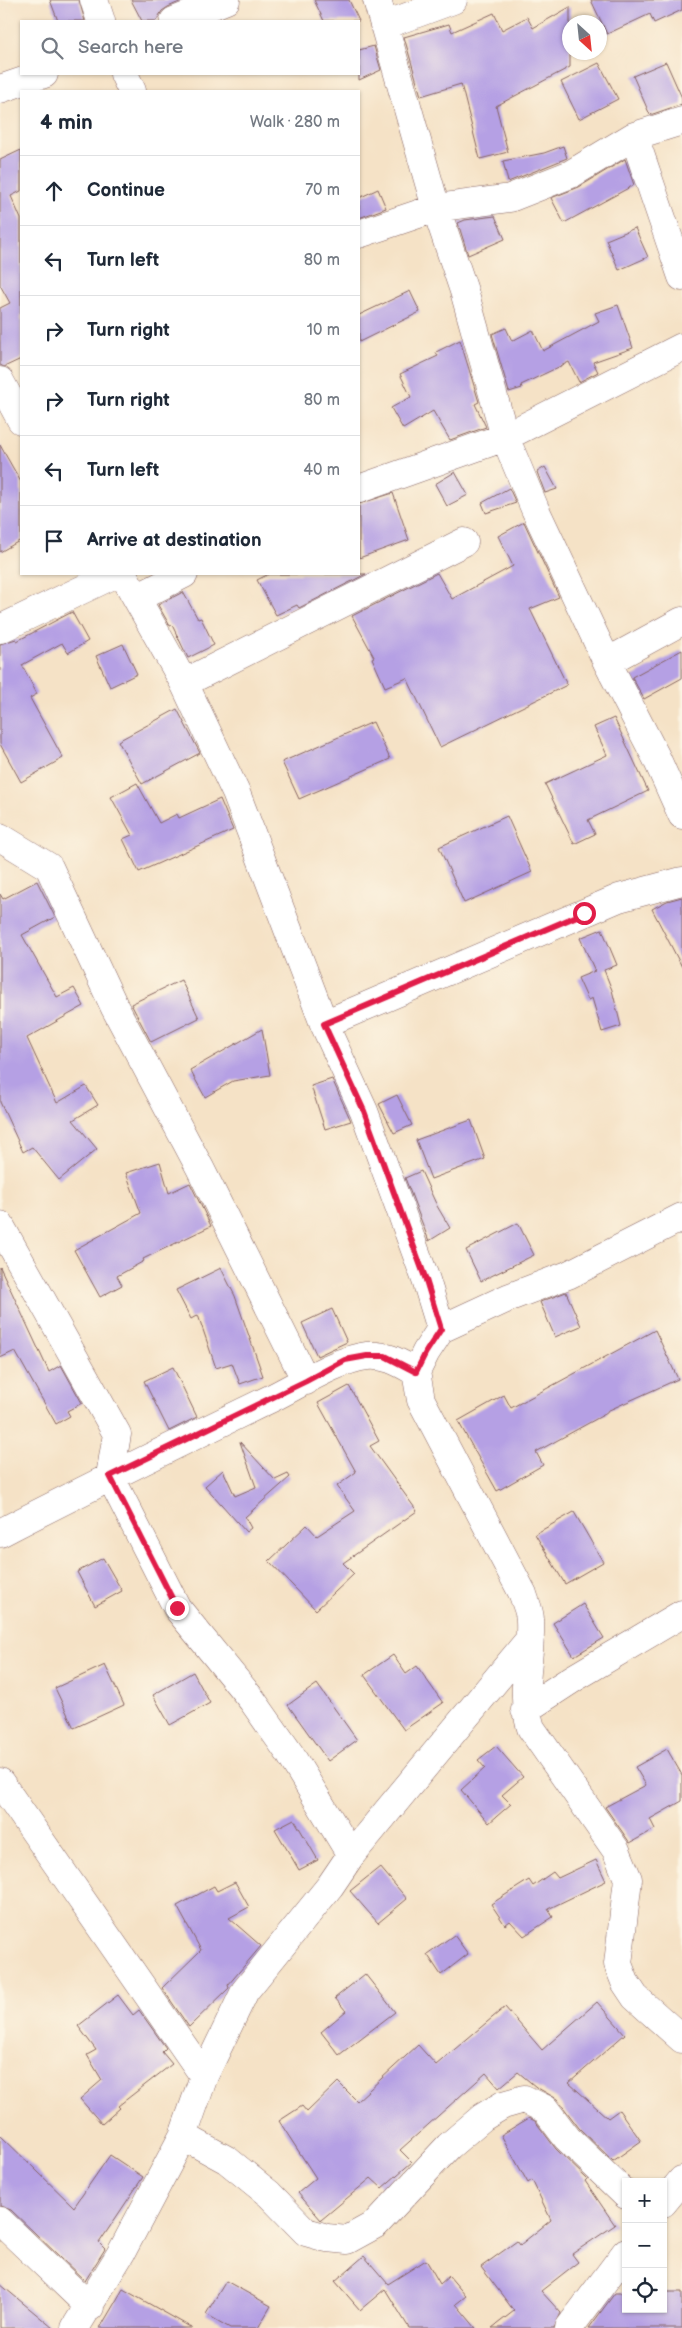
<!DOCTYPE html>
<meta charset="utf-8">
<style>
body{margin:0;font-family:"Balsamiq Sans",sans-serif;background:#f2f2f3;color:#1f2937}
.controls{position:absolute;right:15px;bottom:15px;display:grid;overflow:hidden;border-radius:0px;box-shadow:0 1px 4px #0004}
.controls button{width:45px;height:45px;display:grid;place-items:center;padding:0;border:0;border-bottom:1px solid #e0e1e3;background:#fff;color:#1f2937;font:25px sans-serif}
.compass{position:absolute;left:562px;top:15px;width:45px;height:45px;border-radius:50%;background:#fff;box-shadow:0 1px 4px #0004;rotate:153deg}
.stop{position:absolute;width:15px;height:15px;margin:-11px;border:4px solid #e11d48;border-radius:50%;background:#fff}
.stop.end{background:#e11d48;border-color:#fff;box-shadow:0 1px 5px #0008}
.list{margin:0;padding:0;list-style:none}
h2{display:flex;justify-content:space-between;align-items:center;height:65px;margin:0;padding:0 20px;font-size:21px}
h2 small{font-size:16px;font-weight:400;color:#747a83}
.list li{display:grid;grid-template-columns:32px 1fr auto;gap:15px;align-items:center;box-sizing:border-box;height:70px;padding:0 20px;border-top:1px solid #e0e1e3}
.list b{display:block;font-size:19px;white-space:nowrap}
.list em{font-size:16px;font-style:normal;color:#747a83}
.icon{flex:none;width:28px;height:28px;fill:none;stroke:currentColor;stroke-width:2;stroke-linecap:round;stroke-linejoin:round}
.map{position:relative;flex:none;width:682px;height:2328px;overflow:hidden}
.search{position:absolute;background:#fff;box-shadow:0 1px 4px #0004;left:20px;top:20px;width:340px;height:55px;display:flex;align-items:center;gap:12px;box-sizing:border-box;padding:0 18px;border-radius:0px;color:#747a83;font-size:19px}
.panel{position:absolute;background:#fff;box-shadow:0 1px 4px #0004;left:20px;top:90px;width:340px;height:485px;border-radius:0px}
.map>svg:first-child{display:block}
</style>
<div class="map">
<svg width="682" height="2328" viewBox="0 0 682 2328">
<rect width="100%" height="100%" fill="#fcf5e5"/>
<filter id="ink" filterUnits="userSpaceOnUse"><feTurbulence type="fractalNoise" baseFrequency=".02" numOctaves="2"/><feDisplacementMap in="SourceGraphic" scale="10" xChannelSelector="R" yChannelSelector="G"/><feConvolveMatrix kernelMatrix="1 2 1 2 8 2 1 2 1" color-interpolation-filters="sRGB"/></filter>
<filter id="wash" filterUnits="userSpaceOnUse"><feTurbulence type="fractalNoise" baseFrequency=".0096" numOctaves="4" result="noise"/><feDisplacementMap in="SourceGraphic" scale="20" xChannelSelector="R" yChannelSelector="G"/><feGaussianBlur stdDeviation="1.12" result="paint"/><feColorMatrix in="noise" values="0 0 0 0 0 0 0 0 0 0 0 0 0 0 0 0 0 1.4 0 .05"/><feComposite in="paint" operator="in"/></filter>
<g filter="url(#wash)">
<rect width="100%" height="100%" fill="#f5e2c6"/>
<g id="blocks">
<path fill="#b5a0e4" d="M50,0H79L85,21H58Z
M131,0H184L168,7L162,11L156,21H142Z
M314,0H349L359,21H324Z
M591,0H682V10L654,23L650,14L607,34Z
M570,7V67L496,106L508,152L480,159L461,84L421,96L404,37L449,24L452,32L494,13L502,30L527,17L533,28Z
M374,46L381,70L359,80V50Z
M666,62L682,98V104L650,115L633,76Z
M599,63L618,99L579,119L561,82Z
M563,146L567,158L508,182L503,161L544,153Z
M21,150V191L11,196L21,219V359L4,367L0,365V308L10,303L0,285V160Z
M625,159L634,185L564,223L551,198L579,187Z
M378,189L386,208L359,218V198Z
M495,216L505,239L468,255L458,223L465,220Z
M635,228L648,257L619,270L606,240Z
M410,291L420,312L359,342V315Z
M618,305L633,348L593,362L598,372L579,382L569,362L521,385L522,388L509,392L492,334L506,328L512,341L533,330L543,351L599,321L595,313Z
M460,340L479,402L475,404L486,427L450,440L433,411L403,429L391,408L411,397L400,374L438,356L436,352Z
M0,445L21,482V540L0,552Z
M545,467L557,489L545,493L537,472Z
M455,472L468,495L447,506L435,484Z
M509,488L516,503L486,513L482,503Z
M393,493L409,540L359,558V504Z
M524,522L559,597L530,609L567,685L440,747L407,678L385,687L372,658L374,657L352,616L437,573L452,599L513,566L498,536Z
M269,574H366L299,608L297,605L276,615L257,580Z
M183,592L198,619L201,618L214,645L188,658L172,625L170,626L158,605Z
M72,612L88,641L68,653L62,643L22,665L37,694L30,698L63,758L21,782L0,744V644L16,639L17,641Z
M123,644L137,674L110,687L96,656Z
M682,650V678L644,699L632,677Z
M177,709L200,753L142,784L118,741Z
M614,718L648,791L588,820L595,834L574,844L545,784L607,755L594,727Z
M373,722L390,759L299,799L282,762Z
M137,783L159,823L177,814L179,818L220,799L233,830L139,872L123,839L132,835L111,797Z
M507,816L532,872L464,903L439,847Z
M37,881L55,917L22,935L57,997L74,988L84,1006L27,1038L57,1103L86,1086L98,1105L73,1120L97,1149L59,1180L32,1147L23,1152L0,1102V894L3,899Z
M682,897V967L652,909L667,901Z
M602,929L617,965L604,970L612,990L621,1026L602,1032L592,998L588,1000L578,978L595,971L580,938Z
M181,980L199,1018L151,1042L131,1004Z
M262,1029L270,1075L233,1081L205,1097L190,1070Z
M332,1079L351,1121L325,1129L311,1086Z
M397,1095L412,1125L394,1133L379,1104Z
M471,1120L485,1159L431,1179L416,1140Z
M160,1162L169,1193L190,1183L211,1226L143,1259L144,1261L117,1276L122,1285L100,1297L74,1250L141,1213L126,1173Z
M421,1171L437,1206L450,1228L429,1241L405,1178Z
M518,1223L534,1255L481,1281L466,1250Z
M0,1267L49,1372L61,1365L82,1403L67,1411L70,1416L56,1424L15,1351L0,1358Z
M221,1268L235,1296L263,1376L240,1384L232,1363L216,1368L198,1315L191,1319L176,1290Z
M566,1292L581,1326L555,1337L540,1302Z
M332,1309L347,1342L317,1356L302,1323Z
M655,1330L678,1379L607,1411V1413L536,1452L543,1465L497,1491L458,1421L504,1395L511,1408Z
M173,1367L197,1417L169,1431L144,1381Z
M349,1386L379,1441L370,1446L417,1511L343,1563L354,1574L316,1610L269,1561L307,1525L317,1536L355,1511L337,1486L356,1472L318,1403Z
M240,1442L275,1480L288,1474L290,1477L245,1517L251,1528L246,1532L205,1486L223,1470L235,1496L256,1487Z
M574,1512L603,1562L565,1584L535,1534Z
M103,1558L122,1591L95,1606L77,1572Z
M583,1604L604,1638L574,1656L553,1623Z
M393,1655L406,1674L417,1666L443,1703L404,1730L364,1675Z
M105,1665L124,1705L74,1728L55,1688Z
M193,1672L210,1703L170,1725L153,1695Z
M317,1684L357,1740L328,1761L288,1705Z
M496,1746L523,1777L502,1795L511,1804L489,1823L461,1790L485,1768L478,1760Z
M667,1749L682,1775V1801L650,1819L655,1829L630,1843L605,1807L646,1785L635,1767Z
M294,1819L318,1860L299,1870L275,1829Z
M596,1860L606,1881L548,1909L553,1917L524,1936L510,1921L505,1925L491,1904L529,1880L533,1886L553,1872L558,1878Z
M380,1867L407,1899L378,1923L350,1891Z
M235,1882L249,1907L229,1918L261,1946L228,1985L229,1988L189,2027L162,1988L201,1950L177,1906L214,1886L217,1891Z
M454,1935L468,1954L441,1975L427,1954Z
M365,1974L395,2012L339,2055L321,2032L346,2011L335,1998Z
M118,1995L133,2015L139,2010L166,2048L162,2052L172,2064L118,2106L120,2108L102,2124L80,2099L102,2080L87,2055L96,2050L78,2026Z
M597,2002L625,2034L569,2083L608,2118L619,2110L641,2141L613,2161L579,2128L557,2099L536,2087L518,2072L499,2088L486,2073L400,2150L412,2162L382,2188L371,2178L321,2220L298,2193L316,2178L279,2121L302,2106L307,2112L338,2082L357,2101L418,2045L436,2065L505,2007L542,2050Z
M529,2118L535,2121L556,2149L587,2179L585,2181L615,2225L572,2254L578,2262L541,2291L561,2313L554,2328H492L514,2311L481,2267L517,2241L520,2245L551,2220L532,2180L528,2183L501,2135Z
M0,2135L74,2207L110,2155L143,2177L99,2243L105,2249L85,2281L11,2210L0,2206Z
M364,2256L388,2284L426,2260L440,2284L449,2276L466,2296L456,2304L476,2328H409L385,2289L360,2310L335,2281Z
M226,2281L271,2306L258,2328H230L206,2314Z
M0,2284L53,2328H0Z
M123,2289L192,2328H100Z
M663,2292H682V2328H589L615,2293H626V2309H663Z"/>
</g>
</g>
<g filter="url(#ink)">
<use href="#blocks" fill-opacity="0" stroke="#866361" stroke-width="1"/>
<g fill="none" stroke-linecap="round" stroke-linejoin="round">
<g stroke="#866361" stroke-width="29">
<path id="minor" d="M94,0L101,21
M377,0L436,208L464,291L505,437L535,509L607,662L656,757L682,815
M174,21L226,0
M385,25L453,0
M124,74L132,91
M0,89L44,74
M634,136L682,277
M359,234L436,208L510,198L571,174L634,136L682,121
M0,381L21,420
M359,489L505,437L682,347
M123,574L184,683L236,793L324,1024L364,1111L426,1280L441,1329L426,1352L416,1372L421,1400L523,1594C525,1602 530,1611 530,1620C532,1659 519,1689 531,1728L616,1850L628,1879L618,1964L625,1982L635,1997L682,2039
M137,598L184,574
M0,629L115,574
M607,662L682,621
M184,683L464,542
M0,837L49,867L115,1008L200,1168L306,1381
M324,1024L619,898L682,881
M0,1225L117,1434L110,1476L177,1608L252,1700L290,1754L351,1855
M441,1329L510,1297L568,1275L682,1217
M0,1533C89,1487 179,1443 270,1399C297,1386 338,1359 367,1356C386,1354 400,1363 416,1372
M525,1710L574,1678L682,1614
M0,1782L204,2076
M183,2136L227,2160L269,2194L306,2232L327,2238L347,2240L376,2224L449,2146L483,2117L503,2105L524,2099L545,2109L567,2138L626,2195
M663,2203L682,2180
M0,2221L90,2307
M75,2328L121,2253L183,2136L204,2076L245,1991L330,1886L351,1855L530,1639
M569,2328L626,2252"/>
</g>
<use href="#minor" stroke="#fff" stroke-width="28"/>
</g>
</g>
<g fill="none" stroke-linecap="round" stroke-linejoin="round" filter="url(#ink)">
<path stroke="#e11d48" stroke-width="6" d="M177,1608L110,1476L306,1381L345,1360L367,1356H385L416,1372L426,1352L441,1329L426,1280L364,1111L324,1024L584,913"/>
</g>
</svg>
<div class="controls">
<button>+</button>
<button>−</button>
<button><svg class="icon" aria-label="locate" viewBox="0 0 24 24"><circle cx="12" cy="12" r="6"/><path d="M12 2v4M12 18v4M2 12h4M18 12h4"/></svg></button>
</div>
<svg class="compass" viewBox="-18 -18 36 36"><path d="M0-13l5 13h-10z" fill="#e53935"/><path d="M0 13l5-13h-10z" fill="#747a83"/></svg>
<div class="stop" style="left:584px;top:913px"></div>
<div class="stop end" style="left:177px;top:1608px"></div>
<div class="search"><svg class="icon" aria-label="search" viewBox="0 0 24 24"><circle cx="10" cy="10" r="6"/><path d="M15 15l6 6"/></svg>Search here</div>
<section class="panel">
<h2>4 min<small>Walk · 280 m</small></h2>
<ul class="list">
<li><svg class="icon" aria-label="ahead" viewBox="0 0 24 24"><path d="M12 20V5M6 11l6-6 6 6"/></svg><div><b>Continue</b></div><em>70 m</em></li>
<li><svg class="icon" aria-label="left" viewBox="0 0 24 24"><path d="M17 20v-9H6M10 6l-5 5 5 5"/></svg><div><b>Turn left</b></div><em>80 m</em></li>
<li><svg class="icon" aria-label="right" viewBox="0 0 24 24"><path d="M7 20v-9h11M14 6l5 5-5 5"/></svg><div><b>Turn right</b></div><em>10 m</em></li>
<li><svg class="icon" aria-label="right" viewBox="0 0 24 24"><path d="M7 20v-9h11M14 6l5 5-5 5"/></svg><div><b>Turn right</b></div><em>80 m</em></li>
<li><svg class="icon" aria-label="left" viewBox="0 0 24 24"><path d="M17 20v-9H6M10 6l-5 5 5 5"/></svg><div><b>Turn left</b></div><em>40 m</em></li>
<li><svg class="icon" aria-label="arrive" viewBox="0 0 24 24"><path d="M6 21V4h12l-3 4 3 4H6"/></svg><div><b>Arrive at destination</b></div></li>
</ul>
</section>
</div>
